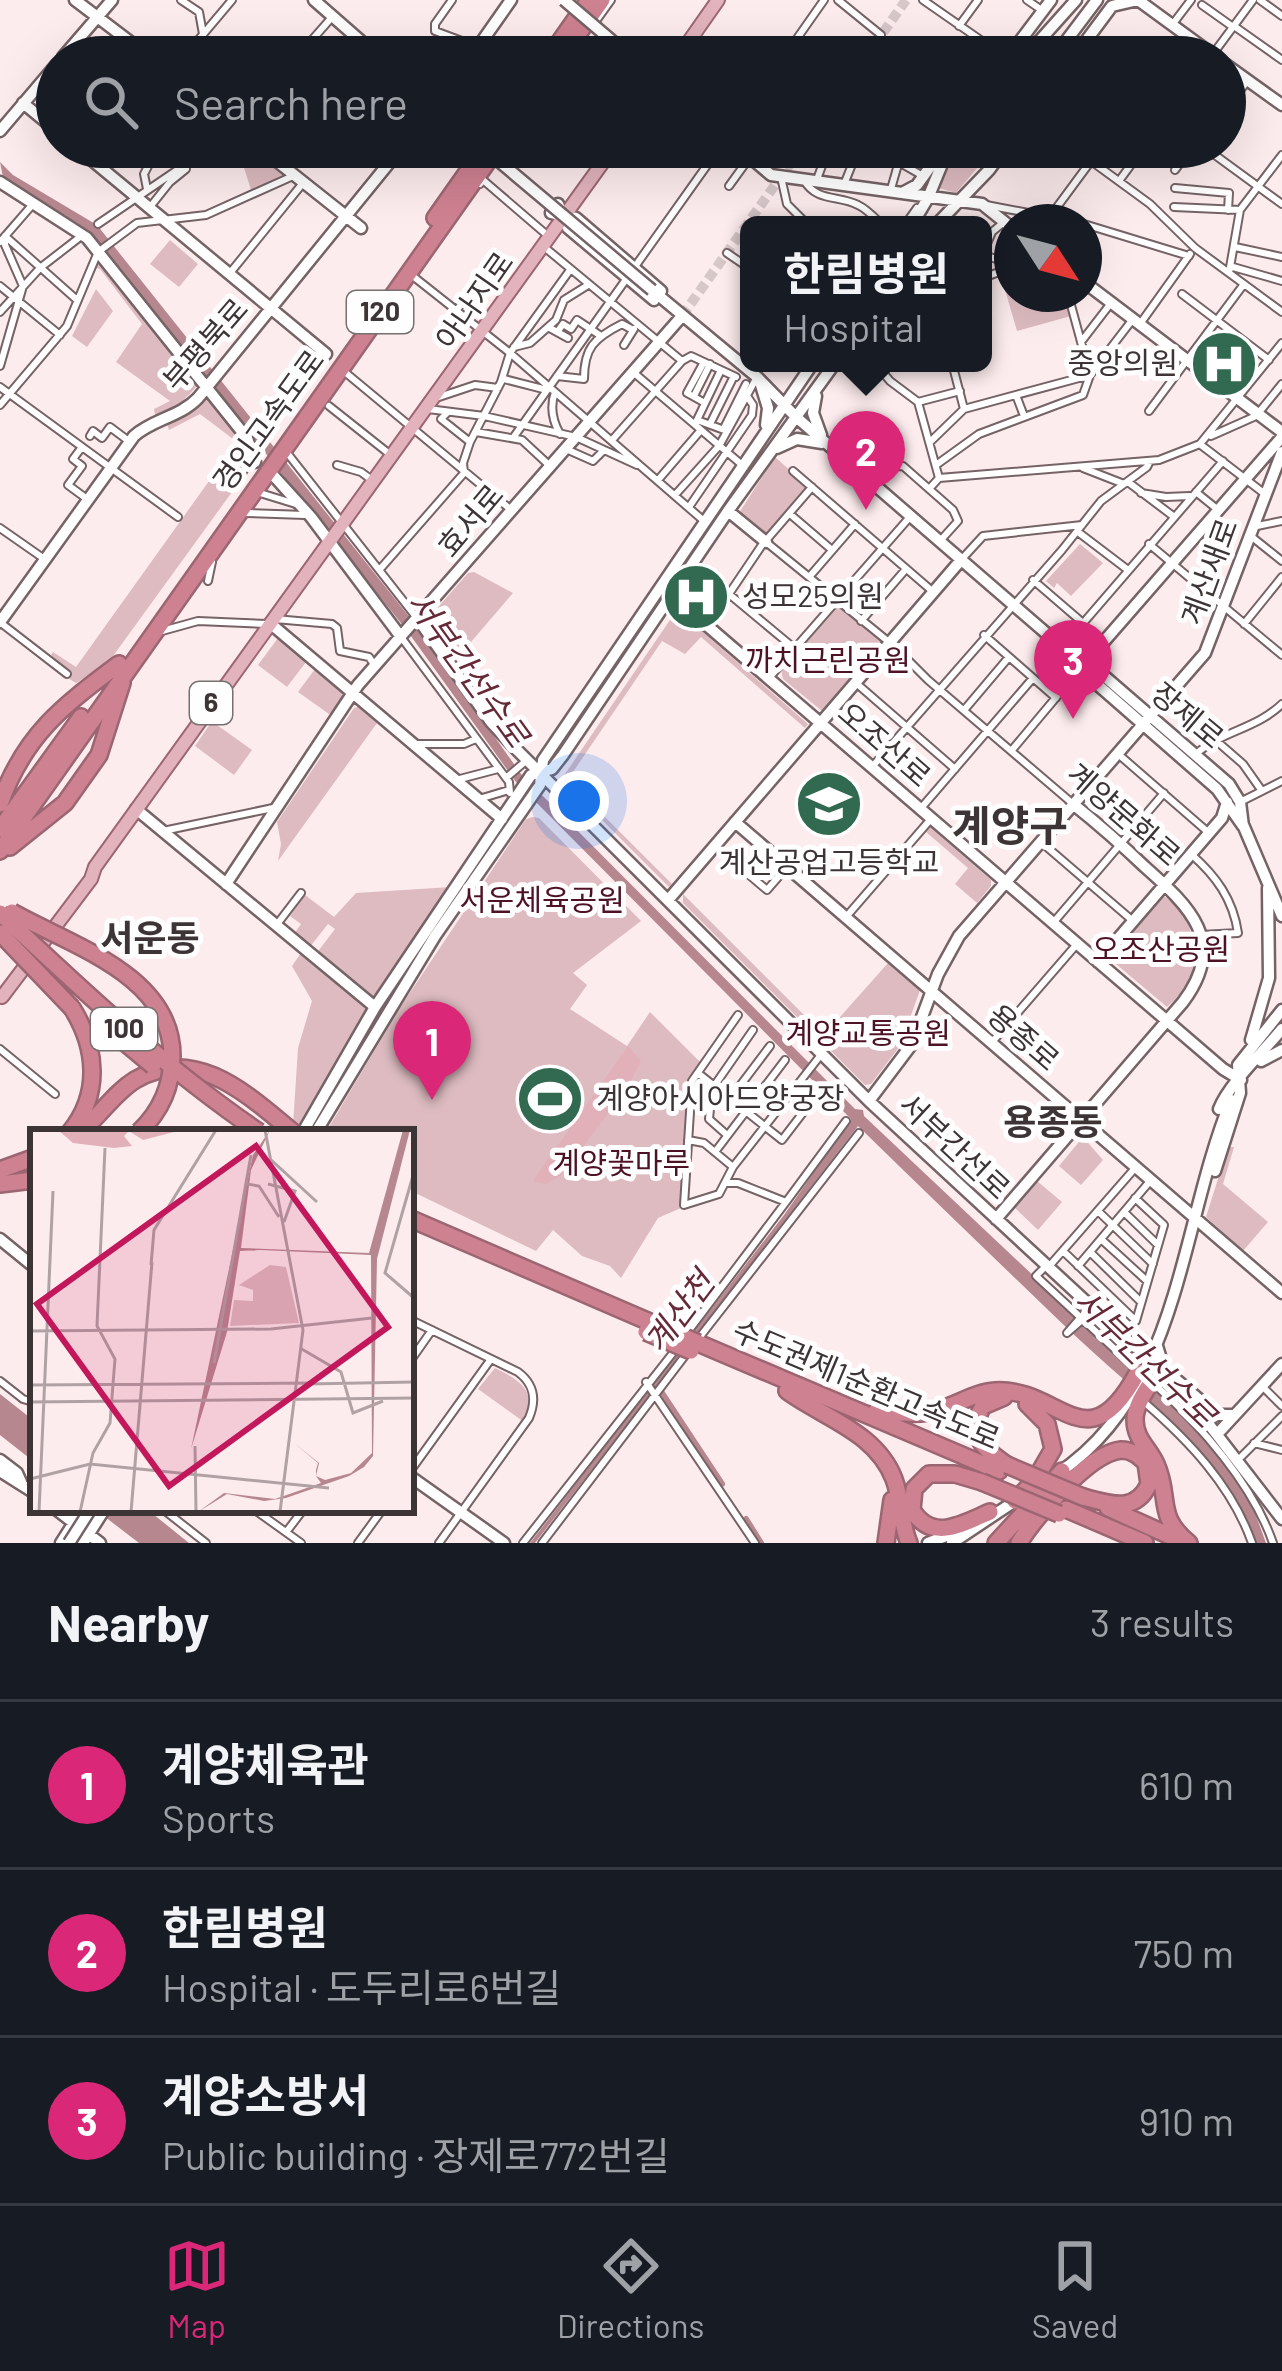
<!DOCTYPE html>
<meta charset="utf-8">
<style>
body{margin:0;font-family:Barlow,"Noto Sans KR",sans-serif;background:#20242c;color:#f1f3f6}
.compass{position:absolute;left:994px;top:204px;width:108px;height:108px;border-radius:50%;background:#171b24;box-shadow:0 12px 48px #0002;rotate:126deg}
.you{position:absolute;left:579px;top:801px;width:42px;height:42px;margin:-30px;border:9px solid #fff;border-radius:50%;background:#1a73e8;box-shadow:0 0 0 18px #1a73e833}
.badge{display:grid;place-items:center;width:78px;height:78px;border-radius:50%;background:#db2777;color:#fff;font-size:39px;font-weight:700}
.pin{position:absolute;translate:-50% -99px;filter:drop-shadow(0 3px 6px #0008)}
.pin::after{content:'';position:absolute;top:63px;width:42px;height:36px;background:inherit;clip-path:polygon(0 0,100% 0,50% 100%)}
.popup{position:absolute;left:740px;top:216px;width:252px;height:156px;box-sizing:border-box;display:grid;place-content:center;border-radius:18px;background:#171b24;filter:drop-shadow(0 3px 9px #0005);font-size:39px;white-space:nowrap;color:#9ea1a6}
.popup b{font-size:45px;color:#f1f3f6}
.popup::after{content:'';position:absolute;left:50%;top:100%;margin-left:-24px;border:24px solid transparent;border-top-color:#171b24}
.list{margin:0;padding:0;list-style:none}
h2{display:flex;justify-content:space-between;align-items:center;height:156px;margin:0;padding:0 48px;font-size:51px}
h2 small{font-size:39px;font-weight:400;color:#9ea1a6}
.list li{display:grid;grid-template-columns:78px 1fr auto;gap:36px;align-items:center;box-sizing:border-box;height:168px;padding:0 48px;border-top:3px solid #363941}
.list b{display:block;font-size:45px;white-space:nowrap}
.list p{margin:0;font-size:39px;white-space:nowrap;color:#9ea1a6}
.list em{font-size:39px;font-style:normal;color:#9ea1a6}
.icon{flex:none;width:66px;height:66px;fill:none;stroke:currentColor;stroke-width:2;stroke-linecap:round;stroke-linejoin:round}
.map{position:relative;flex:none;width:1282px;height:1543px;overflow:hidden}
.search{position:absolute;background:#171b24;box-shadow:0 12px 48px #0002;left:36px;right:36px;top:36px;height:132px;display:flex;align-items:center;gap:30px;box-sizing:border-box;padding:0 42px;border-radius:66px;color:#9ea1a6;font-size:45px}
.sheet{height:660px;background:#171b24}
nav{display:flex;justify-content:space-around;align-items:center;box-sizing:border-box;height:168px;border-top:3px solid #363941;background:#171b24;font-size:33px;color:#9ea1a6}
nav a{display:grid;justify-items:center;gap:6px}
nav .on{color:#db2777}
.map>svg:first-child{display:block}
</style>
<div class="map">
<svg width="1282" height="1543" viewBox="0 0 1282 1543">
<rect width="100%" height="100%" fill="#fdecee"/>
<path fill="#ddbbc0" d="M233,147H255L288,174L251,190L241,158Z
M959,147H995L956,193L938,188Z
M170,240L198,264L179,287L150,264Z
M96,256L200,383L180,404L155,415L154,409L170,401L116,362L142,324L100,269L93,267Z
M1012,272V294H1065L1071,316L1017,331L1001,276Z
M96,289L113,311L87,347L72,336Z
M208,395L251,447L253,463L108,663L76,683L68,678L71,673L51,655L53,652L76,667L237,442L200,414L169,430L167,424L198,407Z
M775,457L809,487L767,537L739,513Z
M1080,544L1103,563L1071,596L1057,583L1054,588L1046,581Z
M474,572L513,593L453,663L425,622L468,573Z
M836,604L883,643L822,711L783,679L781,670Z
M681,613L808,724L805,728L701,637L685,654L662,641L573,772L570,782L672,884L669,887L564,782L565,774L674,614Z
M278,638L306,662L287,687L258,665Z
M315,669L345,694L334,713L329,714L298,692Z
M358,707L377,723L278,861L281,844L277,822L354,708Z
M210,724L217,725L252,750L234,775L195,746Z
M533,817L539,818L641,921L573,973L587,985L570,1009L627,1046L650,1012L702,1064L690,1081L681,1208L658,1218L621,1278L610,1266L582,1256L553,1230L536,1251L411,1191V1132H326L399,1009L526,819Z
M930,827L991,880V886L977,903L955,884L968,868L926,832Z
M451,887L375,999L316,954L335,929L328,924L309,948L294,934L301,924L290,916L305,895L334,917L356,893Z
M683,894L824,1035L888,963L920,990L900,1046L871,1084L865,1085L683,903Z
M1164,897L1172,898C1201,937 1207,972 1167,1007L1110,959Z
M303,950L370,1009L300,1131L293,1125L298,1048L312,1001L292,966Z
M1083,1137L1103,1160L1081,1185L1059,1166Z
M1228,1147H1234L1223,1184L1268,1222L1243,1251L1206,1217Z
M1037,1181L1062,1202L1038,1230L1014,1207Z
M495,1368C520,1380 539,1392 524,1422L478,1389Z"/>
<path fill="#e2b0b9" d="M628,1046L641,1061L626,1090L561,1175L546,1184L533,1181Z"/>
<path fill="#b78790" d="M0,162L13,175L97,225L415,624L521,774L855,1109L863,1110L864,1116L1195,1428L1247,1491L1266,1543H1255C1219,1452 1139,1396 1070,1331C999,1263 928,1194 858,1126L535,1543H530L784,1215L851,1119L516,782L408,632L90,233L3,177Z
M0,1394L33,1420V1461L0,1435Z
M96,1510H148L189,1543H139Z"/>
<g fill="none" stroke-linecap="round" stroke-linejoin="round">
<path stroke="#b78790" stroke-width="6" d="M658,1387L722,1484
M746,1519L761,1543"/>
<path stroke="#d6c7c9" stroke-width="10" stroke-dasharray="10 5" stroke-linecap="butt" d="M866,57L906,0
M682,316L802,147
M1111,690L1185,754
M1261,1045L1282,1020
M1135,1347L1165,1376"/>
<g stroke="#756366" stroke-width="10">
<path id="street" d="M181,0L199,12L203,34
M452,0L435,24V31L478,47
M838,0L881,35
M923,0L1005,57
M1027,0L1043,11
M1260,0L1282,16
M1202,5L1233,27
M593,25L611,0
M1172,25L1191,0
M959,26L978,0
M1234,26L1282,60
M879,39L905,57
M1213,54L1253,0
M184,57L232,0
M297,57L333,16
M784,57L824,0
M1125,57L1135,43
M1225,111L1248,80
M888,147V156L923,176
M1072,147L1150,204L1195,248L1282,312
M1204,147L1282,204
M1175,170L1192,147
M781,177L787,204L808,225
M804,180C816,202 839,195 858,205C867,209 875,218 882,225
M1119,181L1144,147
M816,182L829,147
M845,182L859,147
M480,184L483,180L547,235
M729,186L750,157
M1175,188L1229,193L1228,210
M147,189L144,174L158,147
M891,189L899,161
M986,205L1076,222
M150,207L170,182L186,169
M1174,207L1240,210
M1046,222L1091,161
M98,224L211,147
M1084,224L1189,256
M905,225L917,208
M5,236L77,300
M0,242L33,204
M543,246L682,361L613,439
M1235,247L1282,257
M727,253L749,268
M983,253L992,232L1004,222
M983,255L1000,260L1005,271
M1233,267L1282,281
M634,268L720,147
M230,273L303,183
M1229,273L1240,210L1282,155
M414,277L510,353L704,521
M983,278L1012,267
M0,286L60,335
M1182,294L1269,360
M456,311L476,285
M0,312L40,268L80,237
M1140,324L1190,254
M548,327L568,338
M558,331L563,324L571,329L577,320L601,336
M1081,342L1111,303
M624,345L634,329
M514,347L530,343L556,320L564,300L588,285
M682,361L691,356L736,377
M704,362L687,393L705,403
M864,363L878,369
M875,363L890,381L918,402L939,478
M952,363L964,409
M0,366L23,286L5,245V236
M721,370L697,420L727,431
M633,372L741,464
M346,373L510,509
M557,376L584,379C584,348 594,338 622,324L633,330
M504,379L547,390
M0,387L178,517
M555,392C550,406 552,420 560,434
M1016,395L1024,416
M694,396L710,364
M439,397L475,385L498,388
M918,402L960,391
M0,405L67,326L98,252L137,223L206,215L293,176
M329,406L392,456
M428,409L484,416L576,437L637,465
M1149,411L1244,284
M448,412L441,419L470,442
M710,424L734,376
M725,426L746,384
M476,432L522,440L550,466
M90,436L93,431L102,438L110,427L130,442
M1211,436L1256,416L1282,384
M513,438L627,278
M930,442L964,409L1090,375L1133,319
M1201,445L1265,494
M82,447L73,459L82,466L68,485L87,499
M566,449L593,461L604,450
M288,454L416,617
M337,465L361,472L372,480
M936,465L979,434L1083,395L1090,375L1068,294
M856,468L903,466L953,510L958,521L940,541
M1083,468L1124,484
M793,471L931,590
M658,480L701,430
M1128,482L1173,516
M232,487L251,460
M929,489L939,478L1159,460L1200,444L1282,343
M1196,492L1217,509
M260,493L299,505
M1141,493L1166,497L1190,496
M675,495L719,446L757,377
M689,507L752,415L753,405L747,396
M246,513L305,515
M790,514L832,550
M1257,526L1282,521
M0,528L43,558
M1078,532L1128,570
M1252,537L1282,561
M766,542L895,647L928,680L1072,803
M1149,544L1282,655
M961,560L983,536L1082,525
M381,568L464,473L463,463L470,442L501,382L510,353L570,270
M810,576L855,524
M1033,580L1083,623
M208,581L212,562
M729,594L794,648
M275,619L332,624L337,628L340,651L369,657L375,666
M861,621L906,569
M1,623L67,674
M1244,624L1282,577
M708,625L762,545L812,487
M162,631L198,621L267,624
M984,635L1056,698
M401,637L509,782L510,793
M1066,643L1223,461
M769,678L909,518
M856,683L955,769
M1166,697L1243,764L1262,791
M965,709L1009,657
M415,744H464L476,739
M1012,750L1079,670
M1117,753L1209,833
M1196,754C1222,731 1256,729 1282,704
M872,767L1062,550L1101,501L1147,467L1150,461
M506,778L527,760
M456,780L498,769
M479,799L509,790
M1240,802L1282,781
M922,807L1033,678
M163,831L273,808
M1041,842L1133,921
M715,846L767,890L787,867
M1191,854C1216,876 1233,899 1238,933L1201,935
M846,917L930,820
M278,923L301,893
M1053,923L1164,793
M738,1015L692,1081L684,1205L719,1194L733,1167L820,1056
M993,1041L1077,944
M0,1049L55,1094
M698,1073L782,1140L818,1093
M730,1099L770,1046
M727,1135L709,1119L712,1089L753,1030
M688,1140L704,1143L733,1167
M715,1152L785,1060
M726,1183H738L786,1202L846,1121
M1099,1212L1153,1264
M1124,1212L1158,1245
M1101,1239L1147,1281
M1063,1251L1136,1321L1164,1225L1135,1198
M1090,1252L1141,1302
M1052,1263L1136,1167
M1078,1266L1151,1180
M1042,1270L1036,1276L1134,1367
M1081,1317L1067,1333L1082,1320L1085,1310
M411,1320L518,1372C534,1384 537,1399 529,1418L439,1543
M687,1333L786,1202
M699,1338L859,1133
M411,1360L432,1330
M0,1381L23,1399L33,1402
M646,1382L755,1543
M1154,1384C1201,1425 1253,1485 1273,1543
M1264,1388L1282,1406
M1144,1402C1189,1441 1232,1486 1252,1543
M1254,1443L1282,1450
M1241,1457L1282,1416
M411,1470L491,1359
M164,1510L206,1543
M255,1510L301,1543
M287,1531L303,1510
M358,1543L382,1510
M523,1543L676,1349
M542,1543L687,1353"/>
</g>
<g stroke="#756366" stroke-width="15">
<path id="secondary" d="M75,0L150,57
M314,0L379,57
M1138,0L1216,57
M63,57L112,0
M471,57L511,0
M1008,57L1051,0
M1025,57L1076,0
M1054,57L1097,0
M1074,57L1112,6L1138,0
M1225,64L1282,105
M23,103L57,131
M0,131L57,64
M76,147L326,354
M259,147L361,228
M738,147L771,175L982,204L1012,228
M0,182L87,238L247,438L255,462
M904,192L917,185L943,149
M558,204L568,228L654,300
M551,213L576,218L661,291
M912,225L928,198L949,147
M936,225L989,170L1006,147
M1084,282L1282,432
M652,290L757,377L796,417L1091,672
M761,385L768,408L766,425
M816,396L813,413L821,435
M777,448L797,439L822,443
M272,474L311,517L401,637
M728,511L766,542
M668,592L1223,1069L1241,1080
M418,619L491,722L517,750L869,1101L1135,1347
M0,622L134,436C153,419 180,417 198,398L402,147
M271,624L502,819
M1087,661L1282,437
M1089,663L1229,784L1240,802L1243,826
M1082,671L1217,789L1243,826
M136,809L375,1007
M1241,820L1282,916
M735,822L1282,1293
M226,884L358,685L682,316
M669,899L961,560
M1098,962L1222,818L1227,802
M1251,1040L1269,978L1268,888
M1261,1061L1282,1050
M869,1101L912,1044L938,974L959,936L1205,653L1282,452
M1219,1109C1229,1084 1263,1052 1282,1029
M303,1132L375,1007L531,775L552,769L563,755L728,511L835,363
M316,1132L435,936L540,785L543,760L813,363
M1215,1171L1240,1093L1238,1065L1282,1010
M996,1219L1183,1002C1228,942 1190,907 1145,867C1122,845 1098,824 1073,804
M0,1239L33,1266
M1157,1346L1164,1369L1217,1415H1232
M1165,1376L1204,1418L1282,1519
M1221,1430L1282,1364
M0,1460L17,1473L21,1482
M0,1471L33,1492
M1057,1474C1181,1392 1179,1227 1231,1100
M411,1477L504,1543
M57,1510L100,1543
M61,1543L82,1510
M83,1543L104,1510
M928,1543L959,1531
M952,1543L1021,1497"/>
</g>
<g stroke="#9b6671" stroke-width="16">
<path id="primary" d="M678,57L718,0
M2,997L91,879L95,867L614,147"/>
</g>
<g stroke="#9b6671" stroke-width="20">
<path id="highway" d="M549,57L589,0
M562,57L602,0
M435,218L485,147
M0,804C24,735 63,706 119,664
M0,829L81,717
M10,847L65,803L99,755L122,683
M0,851L498,147
M70,1132C101,1094 97,1048 72,1008
M80,1132C100,1116 114,1093 135,1080C196,1044 249,1096 293,1132
M0,1170L33,1158
M0,1184L33,1180
M411,1219L652,1323
M698,1343L999,1471
M1150,1384C1143,1395 1135,1407 1135,1420C1135,1439 1149,1448 1156,1464C1171,1497 1155,1516 1189,1543
M787,1391C824,1418 876,1432 894,1479C902,1500 900,1522 909,1543
M1004,1397L983,1406C966,1435 984,1449 1007,1465
M877,1410C900,1413 921,1416 942,1409C960,1403 977,1392 995,1391C1060,1387 1087,1467 1138,1372
M982,1482L955,1474H929L914,1489L912,1510C932,1543 962,1524 990,1512
M1015,1501L1035,1480L1053,1449L1047,1424L1027,1404
M1108,1508L1179,1540
M1066,1509L1145,1543
M886,1543L892,1500
M996,1543L1062,1471
M1019,1543C1035,1517 1089,1453 1121,1450C1132,1450 1139,1456 1146,1463L1149,1484C1135,1514 1110,1504 1083,1497"/>
</g>
<use href="#street" stroke="#fff" stroke-width="6"/>
<use href="#secondary" stroke="#fff" stroke-width="10"/>
<use href="#primary" stroke="#e2b3bd" stroke-width="12"/>
<use href="#highway" stroke="#ce8191" stroke-width="15"/>
<g stroke="#756366" stroke-width="15" stroke-linecap="butt">
<path id="secondary-bridge" d="M564,0L631,57
M482,147L652,290
M69,1543L90,1510"/>
</g>
<g stroke="#9b6671" stroke-width="20" stroke-linecap="butt">
<path id="highway-bridge" d="M12,912C70,945 172,975 172,1056C172,1087 161,1111 139,1132
M0,913C83,991 165,1068 259,1132
M0,933L72,1008
M111,1031L153,1066
M652,1323L698,1343
M646,1332L691,1351
M1007,1465L1083,1497
M982,1482L1059,1514"/>
</g>
<use href="#secondary-bridge" stroke="#fff" stroke-width="10"/>
<use href="#highway-bridge" stroke="#ce8191" stroke-width="15"/>
</g>
<defs>
<g id="hospital-disc" transform="scale(3.45)"><circle r="9.5" fill="#326a51" stroke="#fefefe"/><path d="M-5-5h3v3.5h4V-5h3V5h-3V1.5h-4V5h-3Z" fill="#fff"/></g>
<g id="school-disc" transform="scale(3.45)"><circle r="9.5" fill="#326a51" stroke="#fefefe"/><path d="M0-5L7-2L0 1L-7-2ZM-4 1L0 2.5L4 1V4Q0 6-4 4Z" fill="#fff"/></g>
<g id="stadium-disc" transform="scale(3.45)"><circle r="9.5" fill="#326a51" stroke="#fefefe"/><path d="M0-5a6.5 5 0 1 0 0 10a6.5 5 0 1 0 0-10ZM-3.5-1.8h7v3.6h-7Z" fill="#fff"/></g>
</defs>
<g fill-rule="evenodd">
<use href="#hospital-disc" x="1224" y="364"/>
<use href="#hospital-disc" x="696" y="597"/>
<use href="#school-disc" x="829" y="804"/>
<use href="#stadium-disc" x="550" y="1099"/>
</g>
<g text-anchor="middle" stroke-width="10" stroke-linejoin="round" paint-order="stroke">
<g fill="#fefefe" stroke="#767171" stroke-width="3">
<rect x="347" y="291" width="66" height="42" rx="9"/>
<rect x="190" y="682" width="42" height="42" rx="9"/>
<rect x="91" y="1008" width="66" height="42" rx="9"/>
</g>
<g font-size="27" font-weight="bold" fill="#3c3435">
<text x="380" y="321">120</text>
<text x="211" y="712">6</text>
<text x="124" y="1038">100</text>
</g>
<g font-size="30" fill="#3c3435" stroke="#fefefe">
<text transform="translate(475 301) rotate(-55)" y="10">아나지로</text>
<text transform="translate(206 345) rotate(-49)" y="10">부평북로</text>
<text transform="translate(269 421) rotate(-54)" y="10">경인고속도로</text>
<text transform="translate(471 521) rotate(-50)" y="10">효서로</text>
<text transform="translate(1210 572) rotate(-70)" y="10">계산새로</text>
<text transform="translate(1187 716) rotate(40)" y="10">장제로</text>
<text transform="translate(884 745) rotate(41)" y="10">오조산로</text>
<text transform="translate(1123 815) rotate(41)" y="10">계양문화로</text>
<text transform="translate(1023 1038) rotate(41)" y="10">용종로</text>
<text transform="translate(954 1147) rotate(43)" y="10">서부간선로</text>
<text transform="translate(866 1385) rotate(23)" y="10">수도권제1순환고속도로</text>
</g>
<g font-size="30" fill="#3c3435" stroke="#fefefe" text-anchor="start">
<text x="1178" y="374" text-anchor="end">중앙의원</text>
<text x="742" y="607">성모25의원</text>
<text x="829" y="873" text-anchor="middle">계산공업고등학교</text>
<text x="596" y="1109">계양아시아드양궁장</text>
</g>
<g font-size="30" fill="#4d1223" stroke="#fefefe">
<text x="828" y="671">까치근린공원</text>
<text x="542" y="911">서운체육공원</text>
<text x="1161" y="960">오조산공원</text>
<text x="868" y="1044">계양교통공원</text>
<text x="621" y="1174">계양꽃마루</text>
</g>
<g font-size="33" font-style="italic" fill="#662938" stroke="#fefefe">
<text transform="translate(468 669) rotate(54)" y="12">서부간선수로</text>
<text transform="translate(679 1312) rotate(-53)" y="12">계산천</text>
<text transform="translate(1145 1358) rotate(44)" y="12">서부간선수로</text>
</g>
<g font-size="36" font-weight="bold" fill="#3c3435" stroke="#fefefe">
<text x="150" y="951">서운동</text>
<text x="1053" y="1135">용종동</text>
</g>
<g font-size="42" font-weight="bold" fill="#3c3435" stroke="#fefefe">
<text x="1010" y="841">계양구</text>
</g>
</g>
<g transform="translate(30 1129)">
<rect width="384" height="384" fill="#fdecee"/>
<path d="M240,136L256,138L269,194L200,197L204,171L223,172V161L209,156Z" fill="#ddbbc0"/>
<path d="M28,1H152L113,11L99,2L94,7L102,17L84,19L43,14Z" fill="#e2b0b9"/>
<path d="M240,1L221,41L211,119L339,124L373,1H380L347,130L343,327L334,338L319,347L256,369L234,372L197,365L168,383L194,364L245,370L291,354L286,347V341L288,334L264,314L289,334L286,347L295,351L321,344L342,324L341,126L231,121L210,122L197,203L161,320L223,26Z" fill="#b78790"/>
<path fill="none" stroke="#b0a2a4" stroke-width="3" d="M235,1L273,201L250,383M239,29L287,73M384,43L355,144L384,169M217,55L229,57L249,88M238,55L265,62L254,93M121,136L124,101L186,1M0,202L241,200L342,189M270,219L311,243L323,284L353,272M184,234L221,26M277,255L384,253M0,256L280,254M0,273L384,269M165,317L166,383M0,350L60,335L299,359M9,383L23,62M50,383L63,324L80,294L83,255L85,230L67,197L75,19M101,383L122,133"/>
<path fill="#c2185b" fill-opacity="0.15" stroke="#c2185b" stroke-width="6" d="M226,17L358,198L139,357L7,175Z"/>
<rect width="384" height="384" fill="none" stroke="#3c3435" stroke-width="6"/>
</g>
</svg>
<svg class="compass" viewBox="-18 -18 36 36"><path d="M0-13l5 13h-10z" fill="#e53935"/><path d="M0 13l5-13h-10z" fill="#9ea1a6"/></svg>
<div class="you"></div>
<div class="pin badge" style="left:432px;top:1100px">1</div>
<div class="pin badge" style="left:866px;top:510px">2</div>
<div class="popup"><b>한림병원</b>Hospital</div>
<div class="pin badge" style="left:1073px;top:719px">3</div>
<div class="search"><svg class="icon" aria-label="search" viewBox="0 0 24 24"><circle cx="10" cy="10" r="6"/><path d="M15 15l6 6"/></svg>Search here</div>
</div>
<section class="sheet">
<h2>Nearby<small>3 results</small></h2>
<ul class="list">
<li><span class="badge">1</span><div><b>계양체육관</b><p>Sports</p></div><em>610 m</em></li>
<li><span class="badge">2</span><div><b>한림병원</b><p>Hospital · 도두리로6번길</p></div><em>750 m</em></li>
<li><span class="badge">3</span><div><b>계양소방서</b><p>Public building · 장제로772번길</p></div><em>910 m</em></li>
</ul>
</section>
<nav>
<a class="on"><svg class="icon" aria-label="map" viewBox="0 0 24 24"><path d="M3 6l6-2 6 2 6-2v14l-6 2-6-2-6 2zM9 4v14M15 6v14"/></svg>Map</a>
<a><svg class="icon" aria-label="directions" viewBox="0 0 24 24"><path d="M12 3l9 9-9 9-9-9zM9 14v-3h6M13 9l2 2-2 2"/></svg>Directions</a>
<a><svg class="icon" aria-label="saved" viewBox="0 0 24 24"><path d="M7 4h10v16l-5-4-5 4z"/></svg>Saved</a>
</nav>
